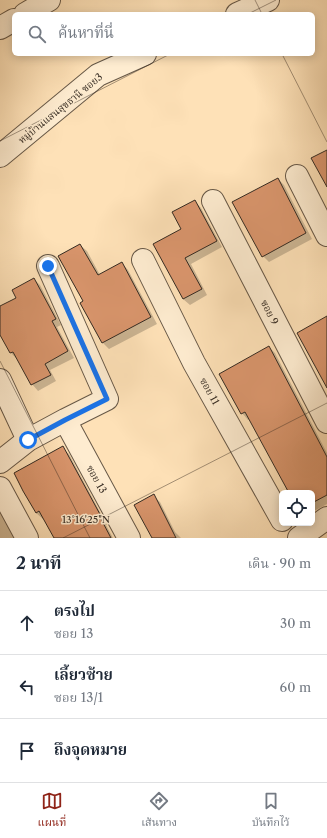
<!DOCTYPE html>
<html lang="th">
<meta charset="utf-8">
<style>
body{margin:0;font-family:"Libre Caslon Text","Noto Serif Thai",serif;background:#f6f6f7;color:#1f2937}
.controls{position:absolute;right:12px;bottom:12px;display:grid;overflow:hidden;border-radius:6px;box-shadow:0 2px 10px #0003}
.controls button{width:36px;height:36px;display:grid;place-items:center;padding:0;border:0;border-bottom:1px solid #e0e1e3;background:#fff;color:#1f2937;font:20px sans-serif}
.stop{position:absolute;width:12px;height:12px;margin:-9px;border:3px solid #1a73e8;border-radius:50%;background:#fff}
.stop.end{background:#1a73e8;border-color:#fff;box-shadow:0 1px 4px #0008}
.list{margin:0;padding:0;list-style:none}
h2{display:flex;justify-content:space-between;align-items:center;height:52px;margin:0;padding:0 16px;font-size:17px}
h2 small{font-size:13px;font-weight:400;color:#747a83}
.list li{display:grid;grid-template-columns:26px 1fr auto;gap:12px;align-items:center;box-sizing:border-box;height:64px;padding:0 16px;border-top:1px solid #e0e1e3}
.list b{display:block;font-size:15px;white-space:nowrap}
.list p{margin:0;font-size:13px;white-space:nowrap;color:#747a83}
.list em{font-size:13px;font-style:normal;color:#747a83}
.icon{flex:none;width:22px;height:22px;fill:none;stroke:currentColor;stroke-width:2;stroke-linecap:round;stroke-linejoin:round}
.map{position:relative;flex:none;width:327px;height:538px;overflow:hidden}
.search{position:absolute;background:#fff;box-shadow:0 2px 10px #0003;left:12px;right:12px;top:12px;height:44px;display:flex;align-items:center;gap:10px;box-sizing:border-box;padding:0 14px;border-radius:6px;color:#747a83;font-size:15px}
.sheet{height:244px;background:#fff}
nav{display:flex;justify-content:space-around;align-items:center;box-sizing:border-box;height:56px;border-top:1px solid #e0e1e3;background:#fff;font-size:11px;color:#747a83}
nav a{display:grid;justify-items:center;gap:2px}
nav .on{color:#8f2418}
.map>svg:first-child{display:block}
</style>
<div class="map">
<svg width="327" height="538" viewBox="0 0 327 538">
<rect width="100%" height="100%" fill="#fee1b7"/>
<filter id="stains"><feTurbulence type="fractalNoise" baseFrequency=".005" numOctaves="4"/><feColorMatrix values="0 0 0 0 .2 0 0 0 0 .09 0 0 0 0 .02 0 0 0 .5 -.17"/></filter>
<radialGradient id="worn" r=".72"><stop offset=".6" stop-color="#630" stop-opacity="0"/><stop offset="1" stop-color="#630" stop-opacity=".3"/></radialGradient>
<path fill="#0003" d="M278,179L284,185L312,239L269,262L263,256Z
M195,201L201,208L222,247L191,264L207,295L190,305L183,299V229Z
M80,245L87,251L100,275L122,263L128,270L157,324L109,349L103,343L81,303L84,302Z
M34,279L40,285L61,325L57,327L74,358L50,370L56,381L38,391L32,384L17,359L11,353L0,333V307L17,298Z
M269,347L275,353L327,453V504L312,512V493H289L250,419L248,420L242,413Z
M62,448L69,454L107,525H106L113,538H55L44,518L43,519L36,513Z
M153,496L160,502L175,532L181,538H155Z
M0,511L15,538H0Z"/>
<path fill="#d9956c" stroke="#352b22" d="M327,150V187L311,158Z
M278,178L306,233L262,257L232,202Z
M195,200L217,241L185,258L202,289L183,299L153,244L181,229L172,212Z
M80,244L98,275L122,262L151,317L102,343L80,303L83,301L58,256Z
M34,278L56,319L52,321L68,351L45,364L51,375L31,385L13,352L10,353L0,335V306L16,298L12,290Z
M327,316V388L297,333Z
M269,346L327,457V495L312,503V493H289L245,412L241,414L219,374Z
M63,446L102,518L101,519L111,538H54L39,511L36,513L23,491L14,473Z
M154,494L176,538H152L134,505Z"/>
<g fill="none" stroke-linecap="round" stroke-linejoin="round">
<g stroke="#675847" stroke-width="24">
<path id="minor" d="M25,14L49,0
M237,14L268,0
M0,28L14,20
M0,156L98,75L145,54
M297,176L327,235
M213,201L327,422
M143,260L194,363L282,520
M0,380L28,440
M65,420L129,538
M0,462L28,440L65,420L107,399L48,266
M0,488L27,538
M299,538L327,518"/>
</g>
<use href="#minor" stroke="#feecd0" stroke-width="22"/>
</g>
<g fill="none" stroke-linecap="round" stroke-linejoin="round">
<path stroke="#1a73e8" stroke-width="5" d="M28,440L65,420L107,399L48,266"/>
</g>
<path fill="none" stroke="#352b22" stroke-width="1" stroke-opacity="0.45" d="M255,0L262,14M248,14L276,0M282,54L327,142M0,141L170,54M0,361L90,538M63,538L327,403"/>
<g text-anchor="middle" stroke-width="3" stroke-linejoin="round" paint-order="stroke">
<g font-size="10" fill="#352b22" stroke="#feecd0">
<text transform="translate(60 108) rotate(-39)" y="4">หมู่บ้านแสนสุขธานี ซอย3</text>
<text transform="translate(270 312) rotate(63)" y="4">ซอย 9</text>
<text transform="translate(210 391) rotate(61)" y="4">ซอย 11</text>
<text transform="translate(97 479) rotate(61)" y="4">ซอย 13</text>
</g>
</g>
<g font-size="10" text-anchor="middle" fill="#352b22" stroke="#feecd0" stroke-width="3" stroke-linejoin="round" paint-order="stroke">
<text x="86" y="523">13°16'25"N</text>
</g>
<rect width="100%" height="100%" filter="url(#stains)"/>
<rect width="100%" height="100%" fill="url(#worn)"/>
</svg>
<div class="controls">
<button><svg class="icon" aria-label="locate" viewBox="0 0 24 24"><circle cx="12" cy="12" r="6"/><path d="M12 2v4M12 18v4M2 12h4M18 12h4"/></svg></button>
</div>
<div class="stop" style="left:28px;top:440px"></div>
<div class="stop end" style="left:48px;top:266px"></div>
<div class="search"><svg class="icon" aria-label="search" viewBox="0 0 24 24"><circle cx="10" cy="10" r="6"/><path d="M15 15l6 6"/></svg>ค้นหาที่นี่</div>
</div>
<section class="sheet">
<h2>2 นาที<small>เดิน · 90 m</small></h2>
<ul class="list">
<li><svg class="icon" aria-label="ahead" viewBox="0 0 24 24"><path d="M12 20V5M6 11l6-6 6 6"/></svg><div><b>ตรงไป</b><p>ซอย 13</p></div><em>30 m</em></li>
<li><svg class="icon" aria-label="left" viewBox="0 0 24 24"><path d="M17 20v-9H6M10 6l-5 5 5 5"/></svg><div><b>เลี้ยวซ้าย</b><p>ซอย 13/1</p></div><em>60 m</em></li>
<li><svg class="icon" aria-label="arrive" viewBox="0 0 24 24"><path d="M6 21V4h12l-3 4 3 4H6"/></svg><div><b>ถึงจุดหมาย</b></div></li>
</ul>
</section>
<nav>
<a class="on"><svg class="icon" aria-label="map" viewBox="0 0 24 24"><path d="M3 6l6-2 6 2 6-2v14l-6 2-6-2-6 2zM9 4v14M15 6v14"/></svg>แผนที่</a>
<a><svg class="icon" aria-label="directions" viewBox="0 0 24 24"><path d="M12 3l9 9-9 9-9-9zM9 14v-3h6M13 9l2 2-2 2"/></svg>เส้นทาง</a>
<a><svg class="icon" aria-label="saved" viewBox="0 0 24 24"><path d="M7 4h10v16l-5-4-5 4z"/></svg>บันทึกไว้</a>
</nav>
